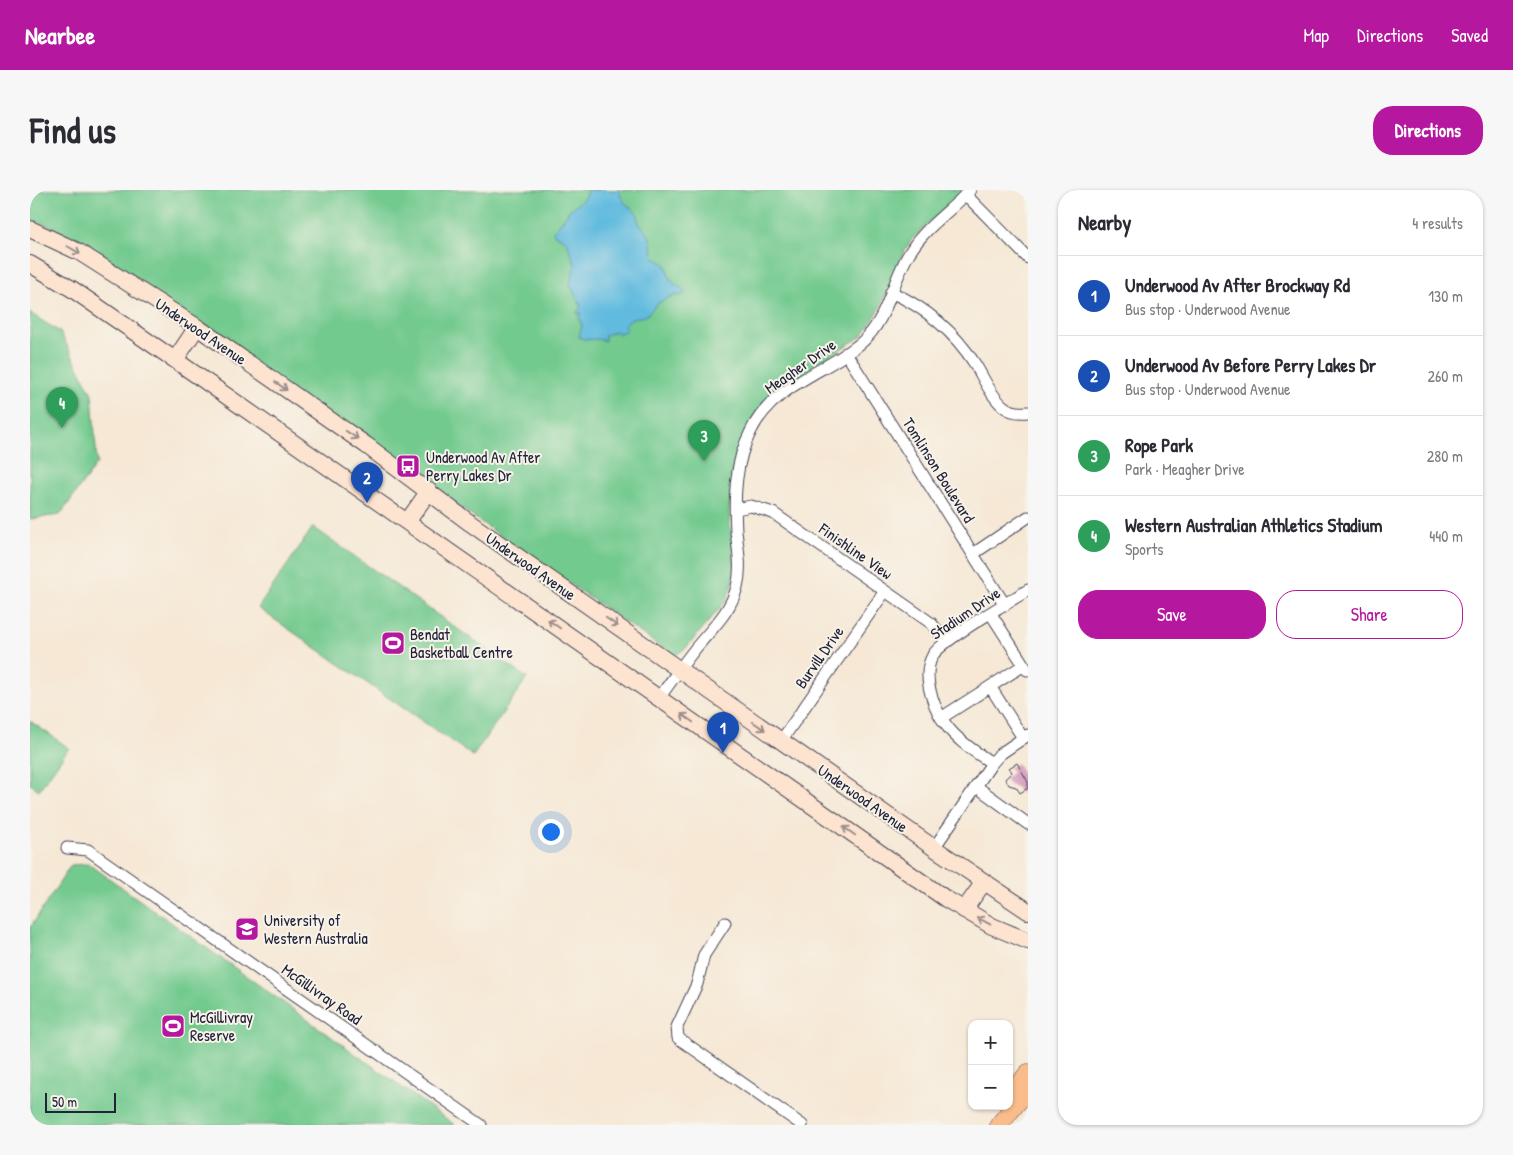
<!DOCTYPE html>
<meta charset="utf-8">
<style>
body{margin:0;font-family:"Patrick Hand",sans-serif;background:#f7f7f7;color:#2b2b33}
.controls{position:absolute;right:15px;bottom:15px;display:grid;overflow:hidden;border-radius:10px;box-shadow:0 1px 4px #0004}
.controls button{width:45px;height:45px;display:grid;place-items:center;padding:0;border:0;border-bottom:1px solid #e1e1e2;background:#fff;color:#2b2b33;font:25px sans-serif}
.scale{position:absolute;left:15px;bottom:12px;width:71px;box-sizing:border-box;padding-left:5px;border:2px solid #22223b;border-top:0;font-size:14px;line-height:18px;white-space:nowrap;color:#22223b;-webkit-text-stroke:4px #f7f3e8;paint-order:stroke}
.you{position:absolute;left:520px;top:641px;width:18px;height:18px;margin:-12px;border:4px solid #fff;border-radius:50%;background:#1a73e8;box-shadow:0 0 0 8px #1a73e833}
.badge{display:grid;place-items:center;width:32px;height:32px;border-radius:50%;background:#b5179e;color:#fff;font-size:16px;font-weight:700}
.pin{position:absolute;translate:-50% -41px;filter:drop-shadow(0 1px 2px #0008)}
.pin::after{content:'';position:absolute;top:26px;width:18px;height:15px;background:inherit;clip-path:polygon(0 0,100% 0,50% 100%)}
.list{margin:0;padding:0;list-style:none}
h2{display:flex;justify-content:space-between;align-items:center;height:65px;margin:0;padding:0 20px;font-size:21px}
h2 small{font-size:16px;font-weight:400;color:#7c7c81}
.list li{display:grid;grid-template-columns:32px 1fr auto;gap:15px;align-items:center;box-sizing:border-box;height:80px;padding:0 20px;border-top:1px solid #e1e1e2}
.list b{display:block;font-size:19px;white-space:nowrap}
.list p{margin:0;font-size:16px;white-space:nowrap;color:#7c7c81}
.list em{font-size:16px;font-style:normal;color:#7c7c81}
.actions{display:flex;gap:10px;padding:15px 20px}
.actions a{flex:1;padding:11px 0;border:1px solid #b5179e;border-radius:20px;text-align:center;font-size:18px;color:#b5179e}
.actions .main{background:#b5179e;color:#fff}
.map{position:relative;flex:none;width:998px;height:935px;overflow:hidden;border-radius:20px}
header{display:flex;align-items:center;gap:30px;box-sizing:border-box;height:70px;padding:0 25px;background:#b5179e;color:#fff}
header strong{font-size:24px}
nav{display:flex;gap:28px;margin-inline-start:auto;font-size:18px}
.intro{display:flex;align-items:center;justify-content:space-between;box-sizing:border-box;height:120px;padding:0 30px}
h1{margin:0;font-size:35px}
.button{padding:12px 22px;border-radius:20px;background:#b5179e;color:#fff;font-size:18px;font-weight:700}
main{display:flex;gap:30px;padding:0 30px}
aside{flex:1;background:#fff;border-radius:20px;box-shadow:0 1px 4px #0004}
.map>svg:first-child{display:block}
</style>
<header>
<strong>Nearbee</strong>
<nav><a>Map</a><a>Directions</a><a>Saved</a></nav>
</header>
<div class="intro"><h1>Find us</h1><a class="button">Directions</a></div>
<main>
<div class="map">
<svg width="998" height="935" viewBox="0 0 998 935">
<rect width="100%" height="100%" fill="#f7f3e8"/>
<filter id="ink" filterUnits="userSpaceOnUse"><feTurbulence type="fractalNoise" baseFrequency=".02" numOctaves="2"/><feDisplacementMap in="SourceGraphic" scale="10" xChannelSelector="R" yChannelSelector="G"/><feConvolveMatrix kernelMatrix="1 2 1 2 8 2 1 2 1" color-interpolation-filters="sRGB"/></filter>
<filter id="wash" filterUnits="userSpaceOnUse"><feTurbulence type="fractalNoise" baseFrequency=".0096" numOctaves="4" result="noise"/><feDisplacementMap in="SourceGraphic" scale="20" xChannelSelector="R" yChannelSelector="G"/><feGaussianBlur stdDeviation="1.12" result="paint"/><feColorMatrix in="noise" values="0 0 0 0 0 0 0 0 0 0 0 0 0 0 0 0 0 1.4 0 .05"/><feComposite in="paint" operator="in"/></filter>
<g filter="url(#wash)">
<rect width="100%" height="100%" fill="#f6e8d5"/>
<path fill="#73ca8f" stroke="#4a7665" d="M0,0H934L883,48L874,61L848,122L832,146L786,174L732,217L703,281L699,324L705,372L703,392L696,411L656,458L647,464H641L63,63L20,36L0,30Z
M0,123L30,142L62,204L67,273L30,325L0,329Z
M283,337L497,488L443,566L228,418Z
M0,531L39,558L9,600L0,594Z
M59,674L425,935H0V738L41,675Z"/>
<path fill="#61bbdf" stroke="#426e8d" d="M557,0H589C594,17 599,14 608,25V32L619,45L624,67L636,75C640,89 639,92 655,100L653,105C638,104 625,114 617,125C608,129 603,124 594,136L597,140L588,144L587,141L575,145V151C566,147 558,152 549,147L552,136L549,127L552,123L547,124L551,116L540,95L545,74L536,50L524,44L523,41C530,35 534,28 539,21C545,13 556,12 557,0Z"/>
<g id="blocks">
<path fill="#d092b7" d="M987,573L998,592V598L990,603L986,597L979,595L975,589L982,582L979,578Z"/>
</g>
</g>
<g filter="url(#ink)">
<use href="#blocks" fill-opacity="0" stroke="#424052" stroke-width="1"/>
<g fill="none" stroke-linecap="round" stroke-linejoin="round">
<g stroke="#424052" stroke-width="13">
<path id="minor" d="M936,5L998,68
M861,102C896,118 924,141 945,174C953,187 961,206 973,216C980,222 989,223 998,222
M816,163L975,415
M706,319L721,316L743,323L901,433L917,452
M943,364L998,327
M961,424L997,480
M961,498L993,548
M629,508C641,492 652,475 665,459C681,439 700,423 707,397C712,378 708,360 706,341C704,307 705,271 721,241C744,194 796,183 832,152C858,130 862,90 880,62C895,37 921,21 940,0
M911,528L994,475
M751,551L855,401
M962,573C948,564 931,553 920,540C905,523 890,487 903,465C913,449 979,412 998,400
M947,597L998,634
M37,658L58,660L451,935
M904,658L962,573L970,564L998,545
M695,733L674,765L667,794L647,837L648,848L772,935"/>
</g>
<g stroke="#424052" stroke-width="18">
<path id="secondary" d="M0,39L49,62L167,137L336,255L440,333L904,658L998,721
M0,74L42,99L145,170L916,709L962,736L998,751
M145,170L167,137
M377,332L399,301
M934,720L954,692"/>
</g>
<g stroke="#424052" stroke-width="19">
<path id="primary" d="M981,905L998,883
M969,935L998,899"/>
</g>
<use href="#minor" stroke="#fff" stroke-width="11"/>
<use href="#secondary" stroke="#fde4d0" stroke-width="16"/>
<use href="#primary" stroke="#f9bc8a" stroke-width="18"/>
</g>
<defs><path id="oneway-shaft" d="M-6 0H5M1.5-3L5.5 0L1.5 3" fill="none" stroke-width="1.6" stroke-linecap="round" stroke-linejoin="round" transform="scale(1.25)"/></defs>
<g stroke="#9a8d8d">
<use href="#oneway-shaft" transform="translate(44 60) rotate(30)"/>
<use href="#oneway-shaft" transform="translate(251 196) rotate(35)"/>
<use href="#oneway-shaft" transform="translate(322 245) rotate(34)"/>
<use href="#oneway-shaft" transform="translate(582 432) rotate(35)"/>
<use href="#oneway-shaft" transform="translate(524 434) rotate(-145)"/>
<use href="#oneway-shaft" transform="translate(657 528) rotate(-145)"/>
<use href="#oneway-shaft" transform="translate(729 536) rotate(35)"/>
<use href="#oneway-shaft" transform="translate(819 641) rotate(-145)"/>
<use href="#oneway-shaft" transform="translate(954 731) rotate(-152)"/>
</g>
</g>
<defs>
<g id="bus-square" transform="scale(1.25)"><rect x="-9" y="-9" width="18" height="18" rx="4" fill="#b5179e" stroke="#f7f3e8"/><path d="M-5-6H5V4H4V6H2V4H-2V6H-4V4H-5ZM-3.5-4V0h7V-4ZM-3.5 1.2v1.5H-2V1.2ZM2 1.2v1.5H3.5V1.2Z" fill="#fff"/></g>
<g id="stadium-square" transform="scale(1.25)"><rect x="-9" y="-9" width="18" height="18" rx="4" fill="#b5179e" stroke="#f7f3e8"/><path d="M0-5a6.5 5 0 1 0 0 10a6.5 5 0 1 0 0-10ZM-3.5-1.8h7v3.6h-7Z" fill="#fff"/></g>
<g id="university-square" transform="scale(1.25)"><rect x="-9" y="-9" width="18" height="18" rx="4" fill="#b5179e" stroke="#f7f3e8"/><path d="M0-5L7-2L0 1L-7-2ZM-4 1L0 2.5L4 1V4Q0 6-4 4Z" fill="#fff"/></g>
</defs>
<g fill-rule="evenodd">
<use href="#bus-square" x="378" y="276"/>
<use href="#stadium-square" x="363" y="453"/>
<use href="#university-square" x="217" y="739"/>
<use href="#stadium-square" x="143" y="836"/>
</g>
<g text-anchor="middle" stroke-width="4" stroke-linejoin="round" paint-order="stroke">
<g font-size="16" fill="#22223b" stroke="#f7f3e8">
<text transform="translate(171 141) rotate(34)" y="6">Underwood Avenue</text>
<text transform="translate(770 176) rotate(-35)" y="6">Meagher Drive</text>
<text transform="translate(909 280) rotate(58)" y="6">Tomlinson Boulevard</text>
<text transform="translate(826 361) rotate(35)" y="6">Finishline View</text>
<text transform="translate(501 376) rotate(35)" y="6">Underwood Avenue</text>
<text transform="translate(935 423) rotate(-34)" y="6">Stadium Drive</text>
<text transform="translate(789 467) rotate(-55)" y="6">Burvill Drive</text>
<text transform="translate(833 608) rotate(35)" y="6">Underwood Avenue</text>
<text transform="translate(292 804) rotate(35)" y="6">McGillivray Road</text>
</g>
<g font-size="16" fill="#22223b" stroke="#f7f3e8" text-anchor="start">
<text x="396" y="273">Underwood Av After<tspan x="396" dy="18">Perry Lakes Dr</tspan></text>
<text x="380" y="450">Bendat<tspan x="380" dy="18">Basketball Centre</tspan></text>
<text x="234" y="736">University of<tspan x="234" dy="18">Western Australia</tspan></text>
<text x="160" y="833">McGillivray<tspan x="160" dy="18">Reserve</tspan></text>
</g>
</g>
</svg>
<div class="controls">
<button>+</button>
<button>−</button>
</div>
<div class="scale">50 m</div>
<div class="you"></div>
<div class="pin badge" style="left:693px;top:563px;background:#1a4fb4">1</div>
<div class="pin badge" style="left:337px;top:313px;background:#1a4fb4">2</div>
<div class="pin badge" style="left:674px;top:271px;background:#2e9e5b">3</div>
<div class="pin badge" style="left:32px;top:238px;background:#2e9e5b">4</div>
</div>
<aside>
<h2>Nearby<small>4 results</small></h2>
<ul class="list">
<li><span class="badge" style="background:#1a4fb4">1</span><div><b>Underwood Av After Brockway Rd</b><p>Bus stop · Underwood Avenue</p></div><em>130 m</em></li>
<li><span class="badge" style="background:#1a4fb4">2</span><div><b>Underwood Av Before Perry Lakes Dr</b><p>Bus stop · Underwood Avenue</p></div><em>260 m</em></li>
<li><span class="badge" style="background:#2e9e5b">3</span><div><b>Rope Park</b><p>Park · Meagher Drive</p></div><em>280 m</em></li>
<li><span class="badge" style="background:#2e9e5b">4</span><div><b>Western Australian Athletics Stadium</b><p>Sports</p></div><em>440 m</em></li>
</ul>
<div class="actions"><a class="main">Save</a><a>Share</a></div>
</aside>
</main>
